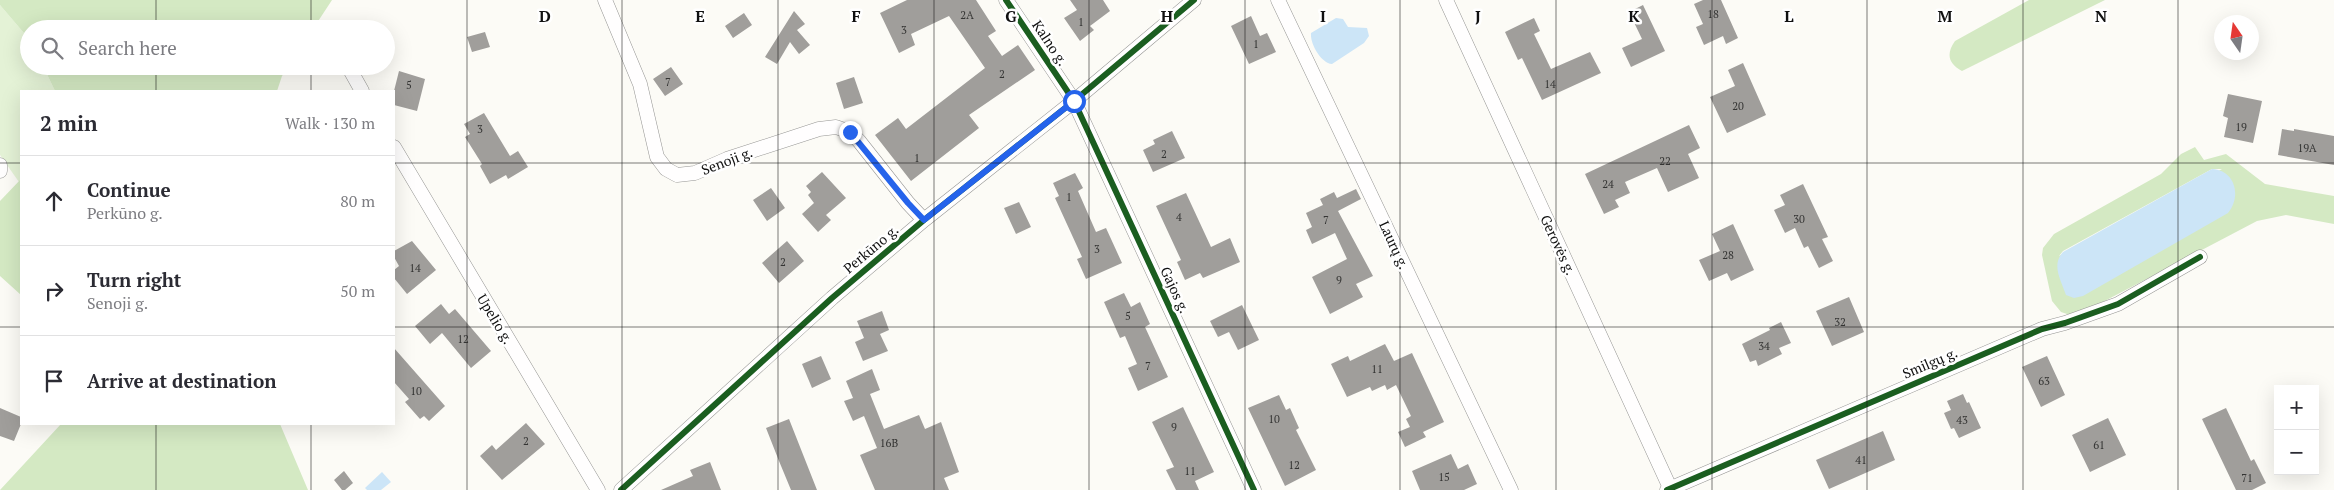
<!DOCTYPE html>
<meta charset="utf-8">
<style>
body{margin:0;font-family:"PT Serif",serif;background:#f2f2f3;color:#2b2b33}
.controls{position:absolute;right:15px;bottom:15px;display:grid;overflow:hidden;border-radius:0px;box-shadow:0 5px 20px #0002}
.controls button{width:45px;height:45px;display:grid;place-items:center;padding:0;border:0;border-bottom:1px solid #e1e1e2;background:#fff;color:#2b2b33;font:25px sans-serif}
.compass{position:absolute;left:2214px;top:15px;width:45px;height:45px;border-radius:50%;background:#fff;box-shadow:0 5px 20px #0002;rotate:347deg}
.stop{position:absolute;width:15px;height:15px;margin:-11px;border:4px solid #2563eb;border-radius:50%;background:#fff}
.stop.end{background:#2563eb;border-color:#fff;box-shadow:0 1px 5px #0008}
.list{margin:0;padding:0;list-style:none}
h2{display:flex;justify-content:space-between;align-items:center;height:65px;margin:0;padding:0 20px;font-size:21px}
h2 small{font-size:16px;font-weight:400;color:#7c7c81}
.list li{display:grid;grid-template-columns:32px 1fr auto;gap:15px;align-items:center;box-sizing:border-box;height:90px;padding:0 20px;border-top:1px solid #e1e1e2}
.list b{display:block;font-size:19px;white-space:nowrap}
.list p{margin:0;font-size:16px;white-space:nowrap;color:#7c7c81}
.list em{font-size:16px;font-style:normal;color:#7c7c81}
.icon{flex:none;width:28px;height:28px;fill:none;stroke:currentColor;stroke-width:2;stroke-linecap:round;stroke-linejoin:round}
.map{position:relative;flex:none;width:2334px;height:490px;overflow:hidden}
.search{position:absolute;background:#fff;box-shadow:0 5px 20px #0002;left:20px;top:20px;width:375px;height:55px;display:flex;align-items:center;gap:12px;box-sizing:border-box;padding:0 18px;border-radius:28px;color:#7c7c81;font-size:19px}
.panel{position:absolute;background:#fff;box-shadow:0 5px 20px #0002;left:20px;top:90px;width:375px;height:335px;border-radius:0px}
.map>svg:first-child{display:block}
</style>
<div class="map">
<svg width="2334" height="490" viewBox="0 0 2334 490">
<rect width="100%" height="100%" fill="#fcfbf6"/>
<path fill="#e4f2d6" d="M0,5L29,39V66H43L55,91H21V179L19,182L0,155Z"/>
<path fill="#d4e9c3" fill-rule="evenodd" d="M0,0H332L313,29H29V39L0,5Z
M2029,0H2105L1962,71C1948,63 1946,54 1955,41Z
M43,66H289L282,76L277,91H55Z
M2195,147L2204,160L2226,154L2265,184L2334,196V224L2286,215L2257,221L2099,304L2070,315L2061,312L2052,301L2042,255L2043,248L2054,234L2161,174L2181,154ZM2212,169H2222L2059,256L2063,251Z
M21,179V295L0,276V201Z
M61,424H280L308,490H0Z"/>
<path fill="#cce5f7" d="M1336,18L1343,19L1348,27L1367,28L1369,36L1364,43L1332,64C1321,63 1310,44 1311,33Z
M2212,169C2235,170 2242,196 2228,213L2083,296L2074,298L2066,295C2061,280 2051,265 2063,252Z
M382,472L391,482L381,490H367L365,488Z"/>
<path fill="#a09e9b" d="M907,0H976L996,31L988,36L1002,56L1018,45L1035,70L969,115L979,128L911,181L875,135L898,118L906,129L985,68L949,16L911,34L915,45L899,53L880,13Z
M1070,0H1103L1110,11L1090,26L1094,30L1080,41L1064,18L1077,10Z
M1703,0H1721L1738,38L1726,44L1723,36L1704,45L1696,27L1703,24L1694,4Z
M1643,5L1665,51L1631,67L1622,48L1642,39L1629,12Z
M794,11L805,24L797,30L810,45L799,54L790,42L777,64L765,57Z
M744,13L752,25L733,38L725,26Z
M1251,16L1260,36L1267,33L1276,52L1249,64L1231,26Z
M1534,18L1540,31L1534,34L1551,69L1590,52L1601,73L1542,100L1522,58L1518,60L1505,32Z
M485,32L490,47L472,52L467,37Z
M1743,63L1766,115L1727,133L1710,97L1735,86L1728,70Z
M671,67L683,84L665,96L653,79Z
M399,71L425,79L417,111L394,105V91Z
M854,77L863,103L844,109L836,83Z
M2228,94L2262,101L2253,143L2224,137L2228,118L2223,116Z
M484,113L510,156L518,151L528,167L508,179L506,175L490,184L480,166L482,164L465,137L470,134L464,124Z
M1689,125L1700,148L1688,154L1699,178L1668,192L1657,168L1625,182L1630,193L1615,200L1619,207L1604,214L1585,174Z
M2282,129L2294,131V129L2334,136V165L2278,155Z
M1172,131L1185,158L1153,172L1143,150L1155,144L1153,140Z
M822,172L846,198L826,215L831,220L818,232L802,214L814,203L808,195L811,192L806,186Z
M1075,173L1083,188L1078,191L1096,232L1106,228L1122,263L1086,279L1077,259L1082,257L1055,198L1059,196L1053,183Z
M1803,184L1828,237L1822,239L1833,261L1819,268L1808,246L1804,248L1795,228L1785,233L1774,210L1785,205L1780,195Z
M771,188L785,208L767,221L753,200Z
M1356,189L1361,199L1338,211L1373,276L1356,284L1363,297L1330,314L1312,277L1347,259L1335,233L1312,244L1306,230L1312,227L1306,213L1323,205L1320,199L1334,192L1337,198Z
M1186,193L1211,247L1230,238L1240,262L1203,278L1200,273L1185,280L1177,262L1181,260L1156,206Z
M1019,202L1031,227L1016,234L1004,208Z
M1733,224L1754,270L1731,281L1727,273L1709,281L1699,260L1720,251L1712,234Z
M412,241L436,270L407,294L394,278V270L399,266L394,257V251Z
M787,241L804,261L779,283L762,263Z
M1124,293L1131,307L1140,302L1150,324L1145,327L1168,377L1138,391L1128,368L1137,364L1125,336L1120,338L1104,302Z
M1849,297L1864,332L1832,346L1816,311Z
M441,304L449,314L455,309L491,351L471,368L442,333L430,344L415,326Z
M1242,305L1259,340L1238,350L1229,332L1218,337L1210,321Z
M882,311L889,330L880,334L888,351L863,361L855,342L864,338L857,321Z
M1781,322L1791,343L1779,348L1782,354L1758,366L1756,360L1750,362L1742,344L1770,330L1769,328Z
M1385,344L1394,361L1412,353L1444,422L1423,432L1426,437L1405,447L1398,432L1410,427L1406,419L1411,416L1396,385L1387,390L1385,385L1372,391L1370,387L1347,397L1331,364L1348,356L1350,361Z
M394,348L445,406L429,421L424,416L420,419L405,402L409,399L394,382Z
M821,356L831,379L812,388L802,364Z
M2047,356L2065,395L2041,407L2022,367Z
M872,369L880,390L870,394L884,429L919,415L925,429L941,422L959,472L944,478L949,490H875L860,455L877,448L864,416L853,421L844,401L853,398L846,381Z
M1963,394L1967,403L1969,402L1981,428L1959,438L1954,428L1951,429L1944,413L1951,410L1947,401Z
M1279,395L1286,410L1290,408L1299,428L1296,430L1316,470L1285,486L1248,408Z
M1183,407L1214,472L1195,481L1199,490H1176L1166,470L1174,467L1152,422Z
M0,408L21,417V424L14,441L0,436Z
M2226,408L2251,461L2254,459L2266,483L2252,490H2236L2202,419Z
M2108,418L2126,455L2090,472L2072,435Z
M789,419L817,490H791L779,461L766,428Z
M526,423L545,444L502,480L480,456L492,445L496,450Z
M1883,431L1895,460L1829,489L1816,460Z
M1451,454L1458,469L1468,464L1477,484L1464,490H1420L1412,471Z
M710,462L721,490H661L693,476L690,470Z
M344,471L353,483L345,490H342L334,480Z"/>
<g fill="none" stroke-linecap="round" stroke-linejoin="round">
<g stroke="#969694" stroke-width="15">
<path id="minor" d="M605,0L640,84L657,157L666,169L677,175L695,173L727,159L819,129L836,127L850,132L859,141L908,203L924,220
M1006,0L1074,101L1254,490
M1278,0L1511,490
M1446,0L1671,490
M348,66L362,91
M394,147L598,490
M0,165V171
M621,490L832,298L924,220L1074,101L1194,0
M1667,490L2042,329L2065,323L2118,304L2200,257"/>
</g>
<use href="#minor" stroke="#fffefe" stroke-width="14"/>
<g stroke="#fff" stroke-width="9">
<path id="cycleway" d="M1006,0L1074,101L1254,490
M621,490L832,298L924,220L1074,101L1194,0
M1667,490L2042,329L2065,323L2118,304L2200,257"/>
</g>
<use href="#cycleway" stroke="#1b5e20" stroke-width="6"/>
</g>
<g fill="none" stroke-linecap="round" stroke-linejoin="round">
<path stroke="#2563eb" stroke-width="6" d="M850,132L908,203L924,220L1074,101"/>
</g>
<path fill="none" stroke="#101010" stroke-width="1" stroke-opacity="0.55" d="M156,0V29M311,0V29M467,0V490M622,0V490M778,0V490M934,0V490M1089,0V490M1245,0V490M1400,0V490M1556,0V490M1712,0V490M1867,0V490M2023,0V490M2178,0V490M156,66V91M311,66V91M0,163H21M394,163H2334M0,327H21M394,327H2334M156,424V490M311,424V490"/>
<g text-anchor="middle" stroke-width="5" stroke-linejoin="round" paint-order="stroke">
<g font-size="11" fill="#343433">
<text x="1713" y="18">18</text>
<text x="967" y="19">2A</text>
<text x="1081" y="26">1</text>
<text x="904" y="34">3</text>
<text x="1256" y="48">1</text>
<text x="1002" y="78">2</text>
<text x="668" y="86">7</text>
<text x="1550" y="88">14</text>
<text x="409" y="89">5</text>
<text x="1738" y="110">20</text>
<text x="2241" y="131">19</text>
<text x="480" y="133">3</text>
<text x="2307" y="152">19A</text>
<text x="1164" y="158">2</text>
<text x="917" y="162">1</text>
<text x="1665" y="165">22</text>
<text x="1608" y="188">24</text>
<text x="1069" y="201">1</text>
<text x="1179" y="221">4</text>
<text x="1799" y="223">30</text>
<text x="1326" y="224">7</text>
<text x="1097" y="253">3</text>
<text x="1728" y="259">28</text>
<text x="783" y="266">2</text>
<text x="415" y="272">14</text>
<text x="1339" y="284">9</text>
<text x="1128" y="320">5</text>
<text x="1840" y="326">32</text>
<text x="463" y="343">12</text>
<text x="1764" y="350">34</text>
<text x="1148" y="370">7</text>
<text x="1377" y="373">11</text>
<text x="2044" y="385">63</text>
<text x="416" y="395">10</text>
<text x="1274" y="423">10</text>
<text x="1962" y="424">43</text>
<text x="1174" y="431">9</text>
<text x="526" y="445">2</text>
<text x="889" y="447">16B</text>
<text x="2099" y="449">61</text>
<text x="1861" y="464">41</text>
<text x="1294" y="469">12</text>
<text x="1190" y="475">11</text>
<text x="1444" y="481">15</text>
<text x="2247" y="482">71</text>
</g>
<g font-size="14" fill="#101010" stroke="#fff">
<text transform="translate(1050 43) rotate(56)" y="5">Kalno g.</text>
<text transform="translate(727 161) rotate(-21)" y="5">Senoji g.</text>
<text transform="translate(1394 245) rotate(65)" y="5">Laurų g.</text>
<text transform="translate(1558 245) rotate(65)" y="5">Gerovės g.</text>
<text transform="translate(871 249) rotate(-40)" y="5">Perkūno g.</text>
<text transform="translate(1175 290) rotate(65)" y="5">Gajos g.</text>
<text transform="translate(495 319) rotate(59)" y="5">Upelio g.</text>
<text transform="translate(1930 363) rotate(-23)" y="5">Smilgų g.</text>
</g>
</g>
<g font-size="16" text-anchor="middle" font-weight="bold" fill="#101010" stroke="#fff" stroke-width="5" stroke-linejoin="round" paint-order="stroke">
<text x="545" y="22">D</text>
<text x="700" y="22">E</text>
<text x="856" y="22">F</text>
<text x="1011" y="22">G</text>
<text x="1167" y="22">H</text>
<text x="1323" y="22">I</text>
<text x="1478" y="22">J</text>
<text x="1634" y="22">K</text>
<text x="1789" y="22">L</text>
<text x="1945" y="22">M</text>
<text x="2101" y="22">N</text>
</g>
</svg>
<div class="controls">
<button>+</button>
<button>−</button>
</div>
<svg class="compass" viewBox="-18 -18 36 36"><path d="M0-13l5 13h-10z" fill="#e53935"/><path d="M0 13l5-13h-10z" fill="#7c7c81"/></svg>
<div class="stop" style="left:1074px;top:101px"></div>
<div class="stop end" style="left:850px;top:132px"></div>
<div class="search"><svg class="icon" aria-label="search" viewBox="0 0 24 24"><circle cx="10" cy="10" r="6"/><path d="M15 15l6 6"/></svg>Search here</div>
<section class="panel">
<h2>2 min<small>Walk · 130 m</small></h2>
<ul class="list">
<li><svg class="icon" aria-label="ahead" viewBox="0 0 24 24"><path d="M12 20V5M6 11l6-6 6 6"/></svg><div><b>Continue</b><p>Perkūno g.</p></div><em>80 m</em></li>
<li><svg class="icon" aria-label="right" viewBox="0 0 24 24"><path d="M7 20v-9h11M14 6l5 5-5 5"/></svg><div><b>Turn right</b><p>Senoji g.</p></div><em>50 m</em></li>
<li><svg class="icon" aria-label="arrive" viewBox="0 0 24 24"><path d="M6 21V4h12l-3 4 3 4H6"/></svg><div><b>Arrive at destination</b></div></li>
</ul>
</section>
</div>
